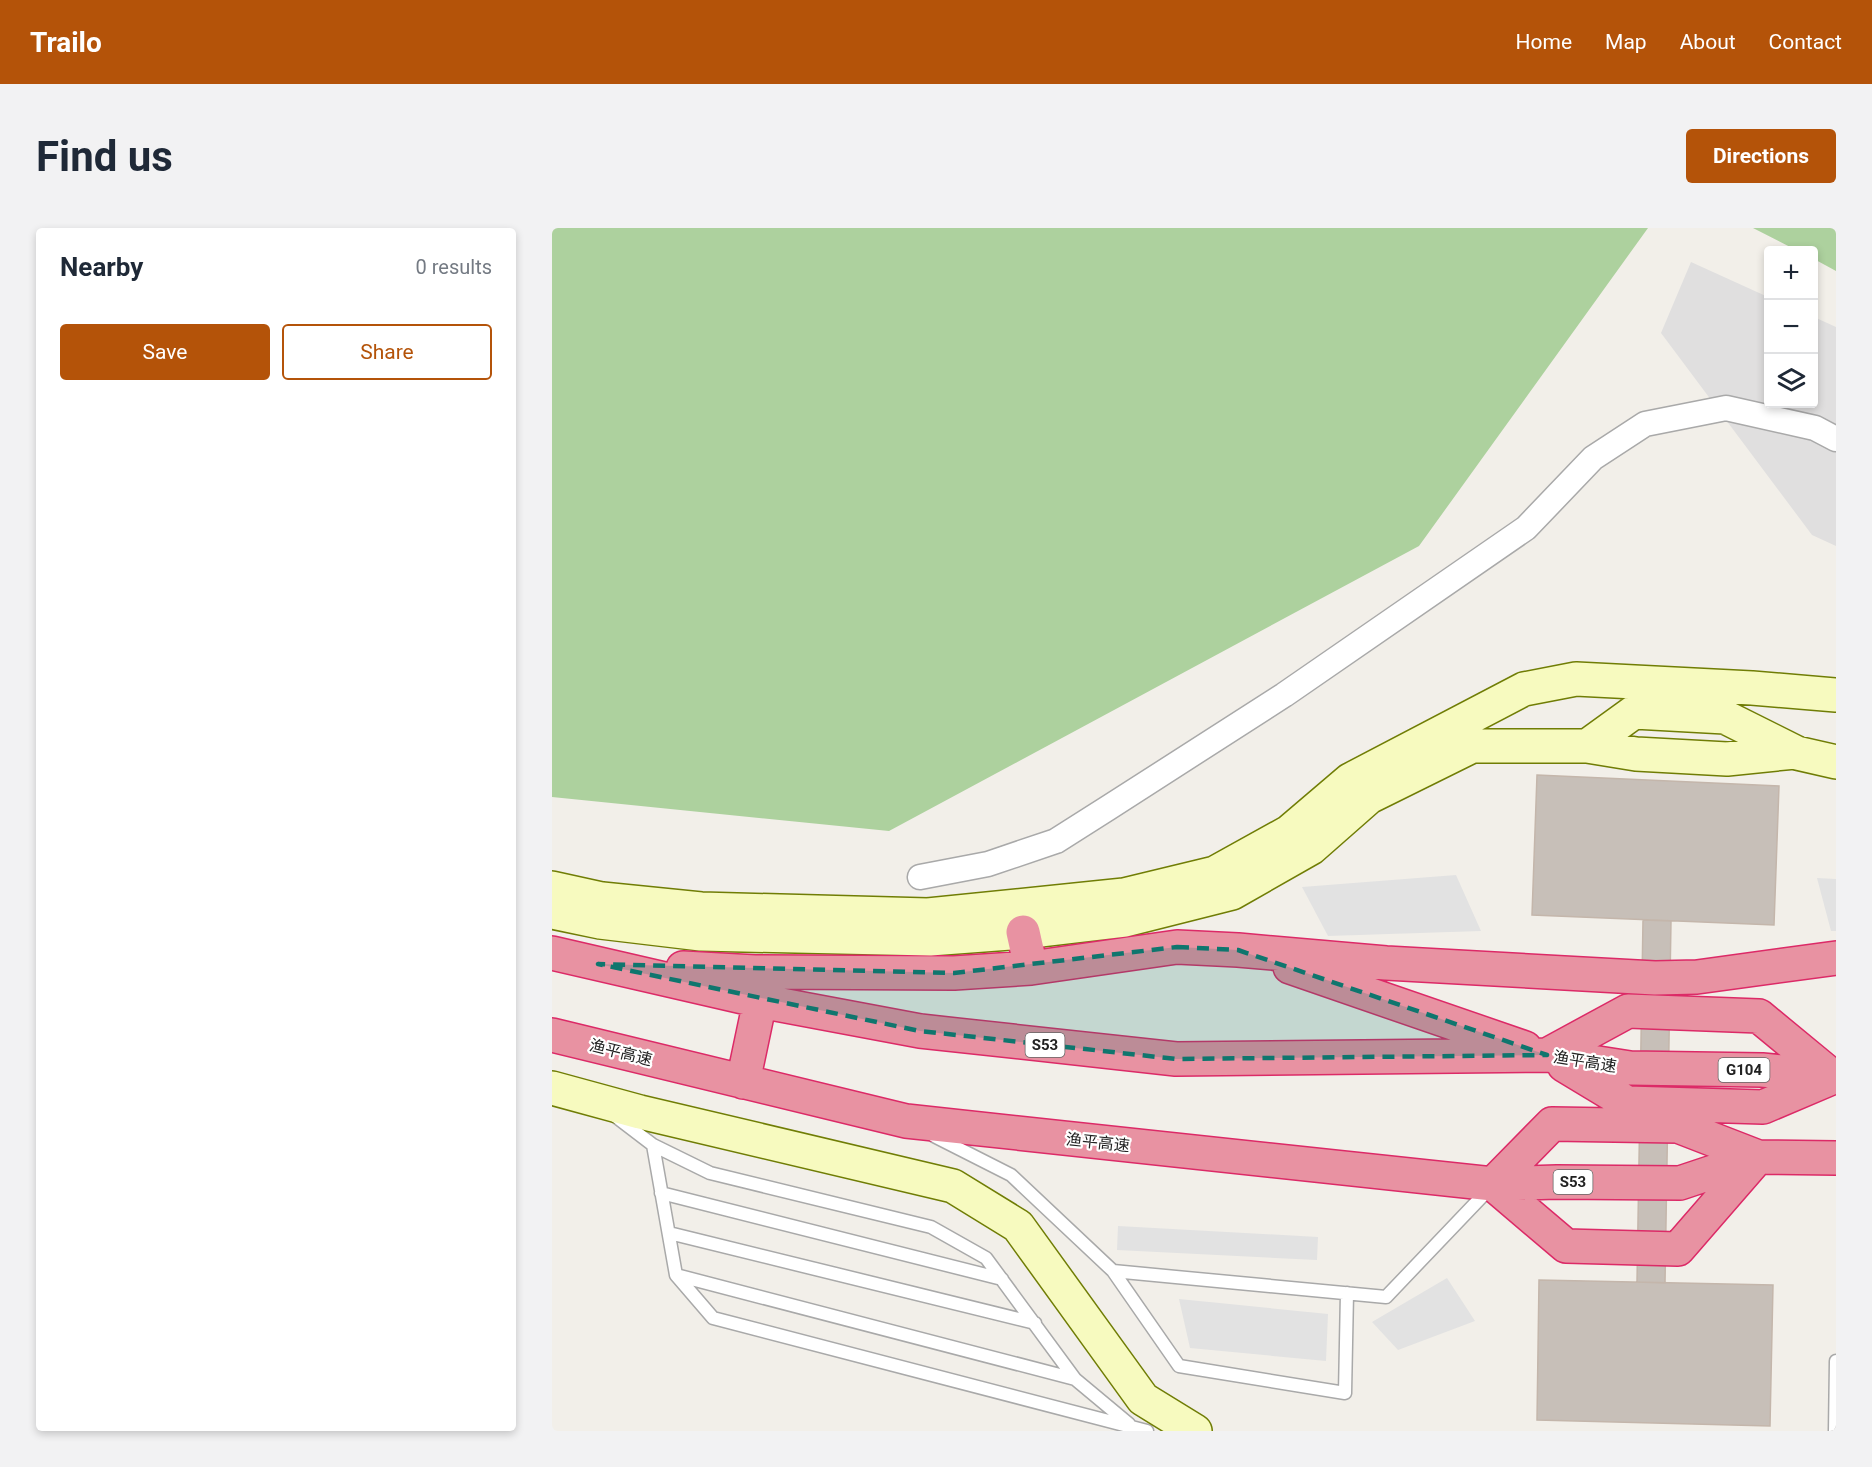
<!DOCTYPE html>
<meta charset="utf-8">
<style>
body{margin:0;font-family:Roboto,"Noto Sans SC",sans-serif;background:#f2f2f3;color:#1f2937}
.controls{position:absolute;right:18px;top:18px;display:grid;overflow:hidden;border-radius:6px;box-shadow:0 3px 9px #0003}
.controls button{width:54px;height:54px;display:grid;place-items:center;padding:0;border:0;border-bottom:2px solid #e0e1e3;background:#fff;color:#1f2937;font:30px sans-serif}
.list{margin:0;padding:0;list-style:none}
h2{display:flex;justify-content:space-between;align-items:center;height:78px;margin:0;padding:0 24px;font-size:26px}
h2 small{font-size:20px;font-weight:400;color:#747a83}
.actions{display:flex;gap:12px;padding:18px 24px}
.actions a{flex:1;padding:14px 0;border:2px solid #b45309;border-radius:6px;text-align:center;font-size:21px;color:#b45309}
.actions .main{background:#b45309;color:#fff}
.icon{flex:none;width:33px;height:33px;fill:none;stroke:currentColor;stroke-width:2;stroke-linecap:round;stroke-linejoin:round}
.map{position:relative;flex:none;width:1284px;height:1203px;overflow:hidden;border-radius:6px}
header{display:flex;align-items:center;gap:36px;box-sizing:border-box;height:84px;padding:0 30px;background:#b45309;color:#fff}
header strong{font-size:28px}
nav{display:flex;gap:33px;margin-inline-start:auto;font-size:21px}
.intro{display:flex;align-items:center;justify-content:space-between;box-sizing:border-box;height:144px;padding:0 36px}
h1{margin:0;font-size:42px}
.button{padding:15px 27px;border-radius:6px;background:#b45309;color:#fff;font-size:21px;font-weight:700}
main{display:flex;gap:36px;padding:0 36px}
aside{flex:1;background:#fff;border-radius:6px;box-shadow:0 3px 9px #0003}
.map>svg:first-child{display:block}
</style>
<header>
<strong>Trailo</strong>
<nav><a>Home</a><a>Map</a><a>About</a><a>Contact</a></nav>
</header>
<div class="intro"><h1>Find us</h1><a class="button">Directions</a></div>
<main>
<aside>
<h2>Nearby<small>0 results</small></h2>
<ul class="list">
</ul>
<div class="actions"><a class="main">Save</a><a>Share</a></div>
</aside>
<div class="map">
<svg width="1284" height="1203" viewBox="0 0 1284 1203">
<rect width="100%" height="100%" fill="#f2efe9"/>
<path fill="#e0dfdf" d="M1139,34L1216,69V176H1262V89L1284,99V318L1260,307L1109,105Z"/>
<path fill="#add19e" d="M0,0H1096L867,318L337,603L0,569Z
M1201,0H1284V43L1262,31V22H1244Z"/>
<path fill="#e2e2e2" d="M904,647L929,703L776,708L750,659Z
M1265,650L1284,651V703H1279Z
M566,998L766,1009L765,1032L565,1022Z
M895,1050L923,1093L846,1122L820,1094Z
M627,1071L776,1086L774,1133L638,1120Z"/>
<path fill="#c7bfb8" stroke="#c4b6ab" stroke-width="1.5" d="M985,547L1227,558L1222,697L980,687Z
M1091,692L1119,693L1113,1055L1085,1054Z
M987,1052L1221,1057L1218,1198L985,1192Z"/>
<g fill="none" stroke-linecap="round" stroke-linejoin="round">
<g stroke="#a9a9a9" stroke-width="15">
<path id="lane" d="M63,888L101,917L124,1047L161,1090L595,1203
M382,908L459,947L561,1043L627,1138L793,1165L795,1065
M101,917L158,945L379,999L434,1030L523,1151L577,1196
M109,965L450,1051
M117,1005L483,1095
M561,1043L834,1069L938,960
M124,1047L523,1151
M1283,1203L1284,1133"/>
</g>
<g stroke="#a9a9a9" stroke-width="27">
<path id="street" d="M368,649L436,636L504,613L556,580L732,467L974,300L1041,230L1093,196L1174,180L1263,200L1284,211"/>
</g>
<g stroke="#707d05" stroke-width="36">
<path id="secondary" d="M1035,518L1082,484L1173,489L1243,524
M1223,520L1284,534
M0,660L50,671L149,681L376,687L572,667L663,645L737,604L798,552L972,461L1024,451L1200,460L1284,467
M0,684L48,694L149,706L378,711L471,704L573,692L680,665L759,620L817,569L920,518H1035L1084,526L1175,531L1243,524
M0,860L88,884L401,958L466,998L591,1171L643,1203"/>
</g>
<g stroke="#dc2a67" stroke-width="36">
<path id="highway" d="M471,704L479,740
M0,725L208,773L368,803L624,831L995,827L1078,840L1210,842L1284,849
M738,739L973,820
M131,740L203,744L402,745L479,740L625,719L686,722L834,735L1103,750L1145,749L1284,730
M0,807L354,893L941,956L1005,954L1128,955L1206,929L1284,930
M995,827L1076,783L1207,788L1281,849
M1012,837L1075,875L1211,879L1277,851
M191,854L208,773
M941,956L1014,1018L1126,1021L1205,930
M941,956L1000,896L1126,898L1206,929"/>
</g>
<use href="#lane" stroke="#fff" stroke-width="12"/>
<use href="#street" stroke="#fff" stroke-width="24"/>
<use href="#secondary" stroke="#f7fabf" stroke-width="33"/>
<use href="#highway" stroke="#e892a2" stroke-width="33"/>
</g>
<path fill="#0f766e" fill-opacity="0.2" stroke="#0f766e" stroke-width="4.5" stroke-dasharray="12 8" stroke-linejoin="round" d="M625,719L686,722L995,827L624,831L368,803L46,736L402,745Z"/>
<g text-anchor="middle" stroke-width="4.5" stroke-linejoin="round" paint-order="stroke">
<g fill="#fff" stroke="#646464" stroke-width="1.5">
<rect x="473.5" y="805" width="39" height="24" rx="4.5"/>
<rect x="1166.5" y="830" width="51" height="24" rx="4.5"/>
<rect x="1001.5" y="942" width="39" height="24" rx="4.5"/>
</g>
<g font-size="15" font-weight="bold" fill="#222">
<text x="493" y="822">S53</text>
<text x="1192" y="847">G104</text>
<text x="1021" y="959">S53</text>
</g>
<g font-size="16" fill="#222" stroke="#fff">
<text transform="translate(69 824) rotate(14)" y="6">渔平高速</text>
<text transform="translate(1033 833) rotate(9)" y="6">渔平高速</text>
<text transform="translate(546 914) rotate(6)" y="6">渔平高速</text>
</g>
</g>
</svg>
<div class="controls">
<button>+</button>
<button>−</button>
<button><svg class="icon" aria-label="layers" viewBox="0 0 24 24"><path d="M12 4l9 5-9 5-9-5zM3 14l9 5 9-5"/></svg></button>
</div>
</div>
</main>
